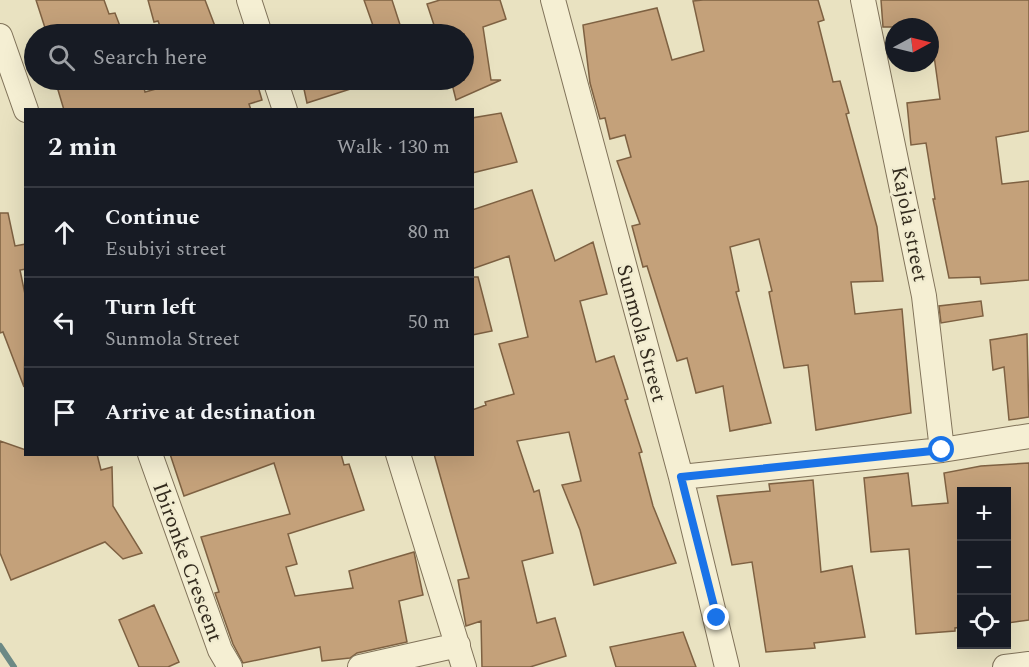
<!DOCTYPE html>
<meta charset="utf-8">
<style>
body{margin:0;font-family:Spectral,serif;background:#242831;color:#f1f3f6}
.controls{position:absolute;right:18px;bottom:18px;display:grid;overflow:hidden;border-radius:0px;box-shadow:0 6px 24px #0002}
.controls button{width:54px;height:54px;display:grid;place-items:center;padding:0;border:0;border-bottom:2px solid #363941;background:#171b24;color:#f1f3f6;font:30px sans-serif}
.compass{position:absolute;left:885px;top:18px;width:54px;height:54px;border-radius:50%;background:#171b24;box-shadow:0 6px 24px #0002;rotate:83deg}
.stop{position:absolute;width:18px;height:18px;margin:-14px;border:4px solid #1a73e8;border-radius:50%;background:#fff}
.stop.end{background:#1a73e8;border-color:#fff;box-shadow:0 2px 6px #0008}
.list{margin:0;padding:0;list-style:none}
h2{display:flex;justify-content:space-between;align-items:center;height:78px;margin:0;padding:0 24px;font-size:26px}
h2 small{font-size:20px;font-weight:400;color:#9ea1a6}
.list li{display:grid;grid-template-columns:39px 1fr auto;gap:18px;align-items:center;box-sizing:border-box;height:90px;padding:0 24px;border-top:2px solid #363941}
.list b{display:block;font-size:22px;white-space:nowrap}
.list p{margin:0;font-size:20px;white-space:nowrap;color:#9ea1a6}
.list em{font-size:20px;font-style:normal;color:#9ea1a6}
.icon{flex:none;width:33px;height:33px;fill:none;stroke:currentColor;stroke-width:2;stroke-linecap:round;stroke-linejoin:round}
.map{position:relative;flex:none;width:1029px;height:667px;overflow:hidden}
.search{position:absolute;background:#171b24;box-shadow:0 6px 24px #0002;left:24px;top:24px;width:450px;height:66px;display:flex;align-items:center;gap:15px;box-sizing:border-box;padding:0 21px;border-radius:33px;color:#9ea1a6;font-size:22px}
.panel{position:absolute;background:#171b24;box-shadow:0 6px 24px #0002;left:24px;top:108px;width:450px;height:348px;border-radius:0px}
.map>svg:first-child{display:block}
</style>
<div class="map">
<svg width="1029" height="667" viewBox="0 0 1029 667">
<rect width="100%" height="100%" fill="#e9e2c1"/>
<g fill="none" stroke-linecap="round" stroke-linejoin="round">
<path stroke="#6c8985" stroke-width="6" d="M0,646L14,667"/>
</g>
<path fill="#c4a17a" stroke="#7e6142" stroke-width="1.5" d="M36,0H104L109,14L115,13L123,34H47Z
M148,0H205L218,34H163L158,21L154,22Z
M364,0H392L403,34H376Z
M440,0H500L506,19L483,27L491,80H501L456,100L451,80H464V34H437L427,4Z
M703,0H818L824,20L818,22L833,82L840,81L849,113L846,114L877,227L883,281L851,282L855,314L902,309L911,413L816,430L808,365L784,368L769,292L772,291L759,239L730,247L739,291L736,292L771,423L730,431L723,386L696,393L687,358L677,361L647,266L643,267L632,226L640,224L617,161L631,157L625,135L610,139L605,118L600,119L590,83L583,25L657,8L672,60L704,51L693,1Z
M881,0H1029V131L996,137L1002,184L1029,181V280L981,284L980,277L949,278L933,199H935L926,143L911,145L907,103L940,99L930,27H883Z
M55,80H142L145,92L188,80H242L244,87L257,83L262,100L249,104L251,110H64Z
M302,80H368L369,83L307,103Z
M501,113L517,162L472,173V118Z
M532,190L555,261L593,242L607,294L580,301L596,362L614,356L628,399L625,400L642,452L639,453L653,506L676,563L594,585L580,530L562,485L581,481L569,432L517,441L534,492L539,490L553,553L522,561L537,623L555,618L566,656L530,667H482L481,621L466,626L458,580L469,578L434,454H472V410L486,405L485,402L514,394L499,344L528,337L509,256L472,269V210Z
M0,213H8L15,246L26,244V269L20,270L26,299L24,387L3,332L0,333Z
M472,277H478L492,331L472,335Z
M981,301L983,316L941,323L939,306Z
M1027,334L1029,417L1009,420L1004,367L993,370L990,340Z
M0,441L26,450V454H97L101,470L112,467L113,506L142,553L123,559L105,542L11,580L0,553Z
M170,454H341L344,465L349,464L364,510L288,534L297,564L286,567L295,596L353,588L349,571L414,552L423,595L399,601L407,642L357,653L350,658L322,661L320,647L243,663L233,644L215,593L219,592L201,537L290,514L274,463L184,496Z
M1029,463V620L1008,623L1006,492H962V627L955,628V631L916,634L909,549L871,552L864,478L908,473L912,506L948,503L944,473L981,466Z
M813,480L821,572L852,566L865,637L814,643L815,648L766,652L752,562L732,565L717,496L770,491L769,484Z
M154,605L179,662L168,667H139L119,620Z
M683,632L696,667H616L610,647Z"/>
<g fill="none" stroke-linecap="round" stroke-linejoin="round">
<g stroke="#81735a" stroke-width="26">
<path id="minor" d="M249,0L260,34
M553,0L681,477L727,667
M863,0L924,296L942,450
M0,36L26,110
M275,80L285,110
M150,454L220,650L230,667
M398,454L464,667
M681,477L942,450L1029,436
M360,667L458,645
M1005,667L1029,664"/>
</g>
<use href="#minor" stroke="#f5efd3" stroke-width="24"/>
</g>
<g fill="none" stroke-linecap="round" stroke-linejoin="round">
<path stroke="#1a73e8" stroke-width="8" d="M717,618L681,477L942,450"/>
</g>
<g text-anchor="middle" stroke-width="5" stroke-linejoin="round" paint-order="stroke">
<g font-size="21" fill="#322a1d" stroke="#f1ecd0">
<text transform="translate(910 224) rotate(79)" y="7">Kajola street</text>
<text transform="translate(642 333) rotate(75)" y="7">Sunmola Street</text>
<text transform="translate(188 562) rotate(70)" y="7">Ibironke Crescent</text>
</g>
</g>
</svg>
<div class="controls">
<button>+</button>
<button>−</button>
<button><svg class="icon" aria-label="locate" viewBox="0 0 24 24"><circle cx="12" cy="12" r="6"/><path d="M12 2v4M12 18v4M2 12h4M18 12h4"/></svg></button>
</div>
<svg class="compass" viewBox="-18 -18 36 36"><path d="M0-13l5 13h-10z" fill="#e53935"/><path d="M0 13l5-13h-10z" fill="#9ea1a6"/></svg>
<div class="stop" style="left:942px;top:450px"></div>
<div class="stop end" style="left:717px;top:618px"></div>
<div class="search"><svg class="icon" aria-label="search" viewBox="0 0 24 24"><circle cx="10" cy="10" r="6"/><path d="M15 15l6 6"/></svg>Search here</div>
<section class="panel">
<h2>2 min<small>Walk · 130 m</small></h2>
<ul class="list">
<li><svg class="icon" aria-label="ahead" viewBox="0 0 24 24"><path d="M12 20V5M6 11l6-6 6 6"/></svg><div><b>Continue</b><p>Esubiyi street</p></div><em>80 m</em></li>
<li><svg class="icon" aria-label="left" viewBox="0 0 24 24"><path d="M17 20v-9H6M10 6l-5 5 5 5"/></svg><div><b>Turn left</b><p>Sunmola Street</p></div><em>50 m</em></li>
<li><svg class="icon" aria-label="arrive" viewBox="0 0 24 24"><path d="M6 21V4h12l-3 4 3 4H6"/></svg><div><b>Arrive at destination</b></div></li>
</ul>
</section>
</div>
